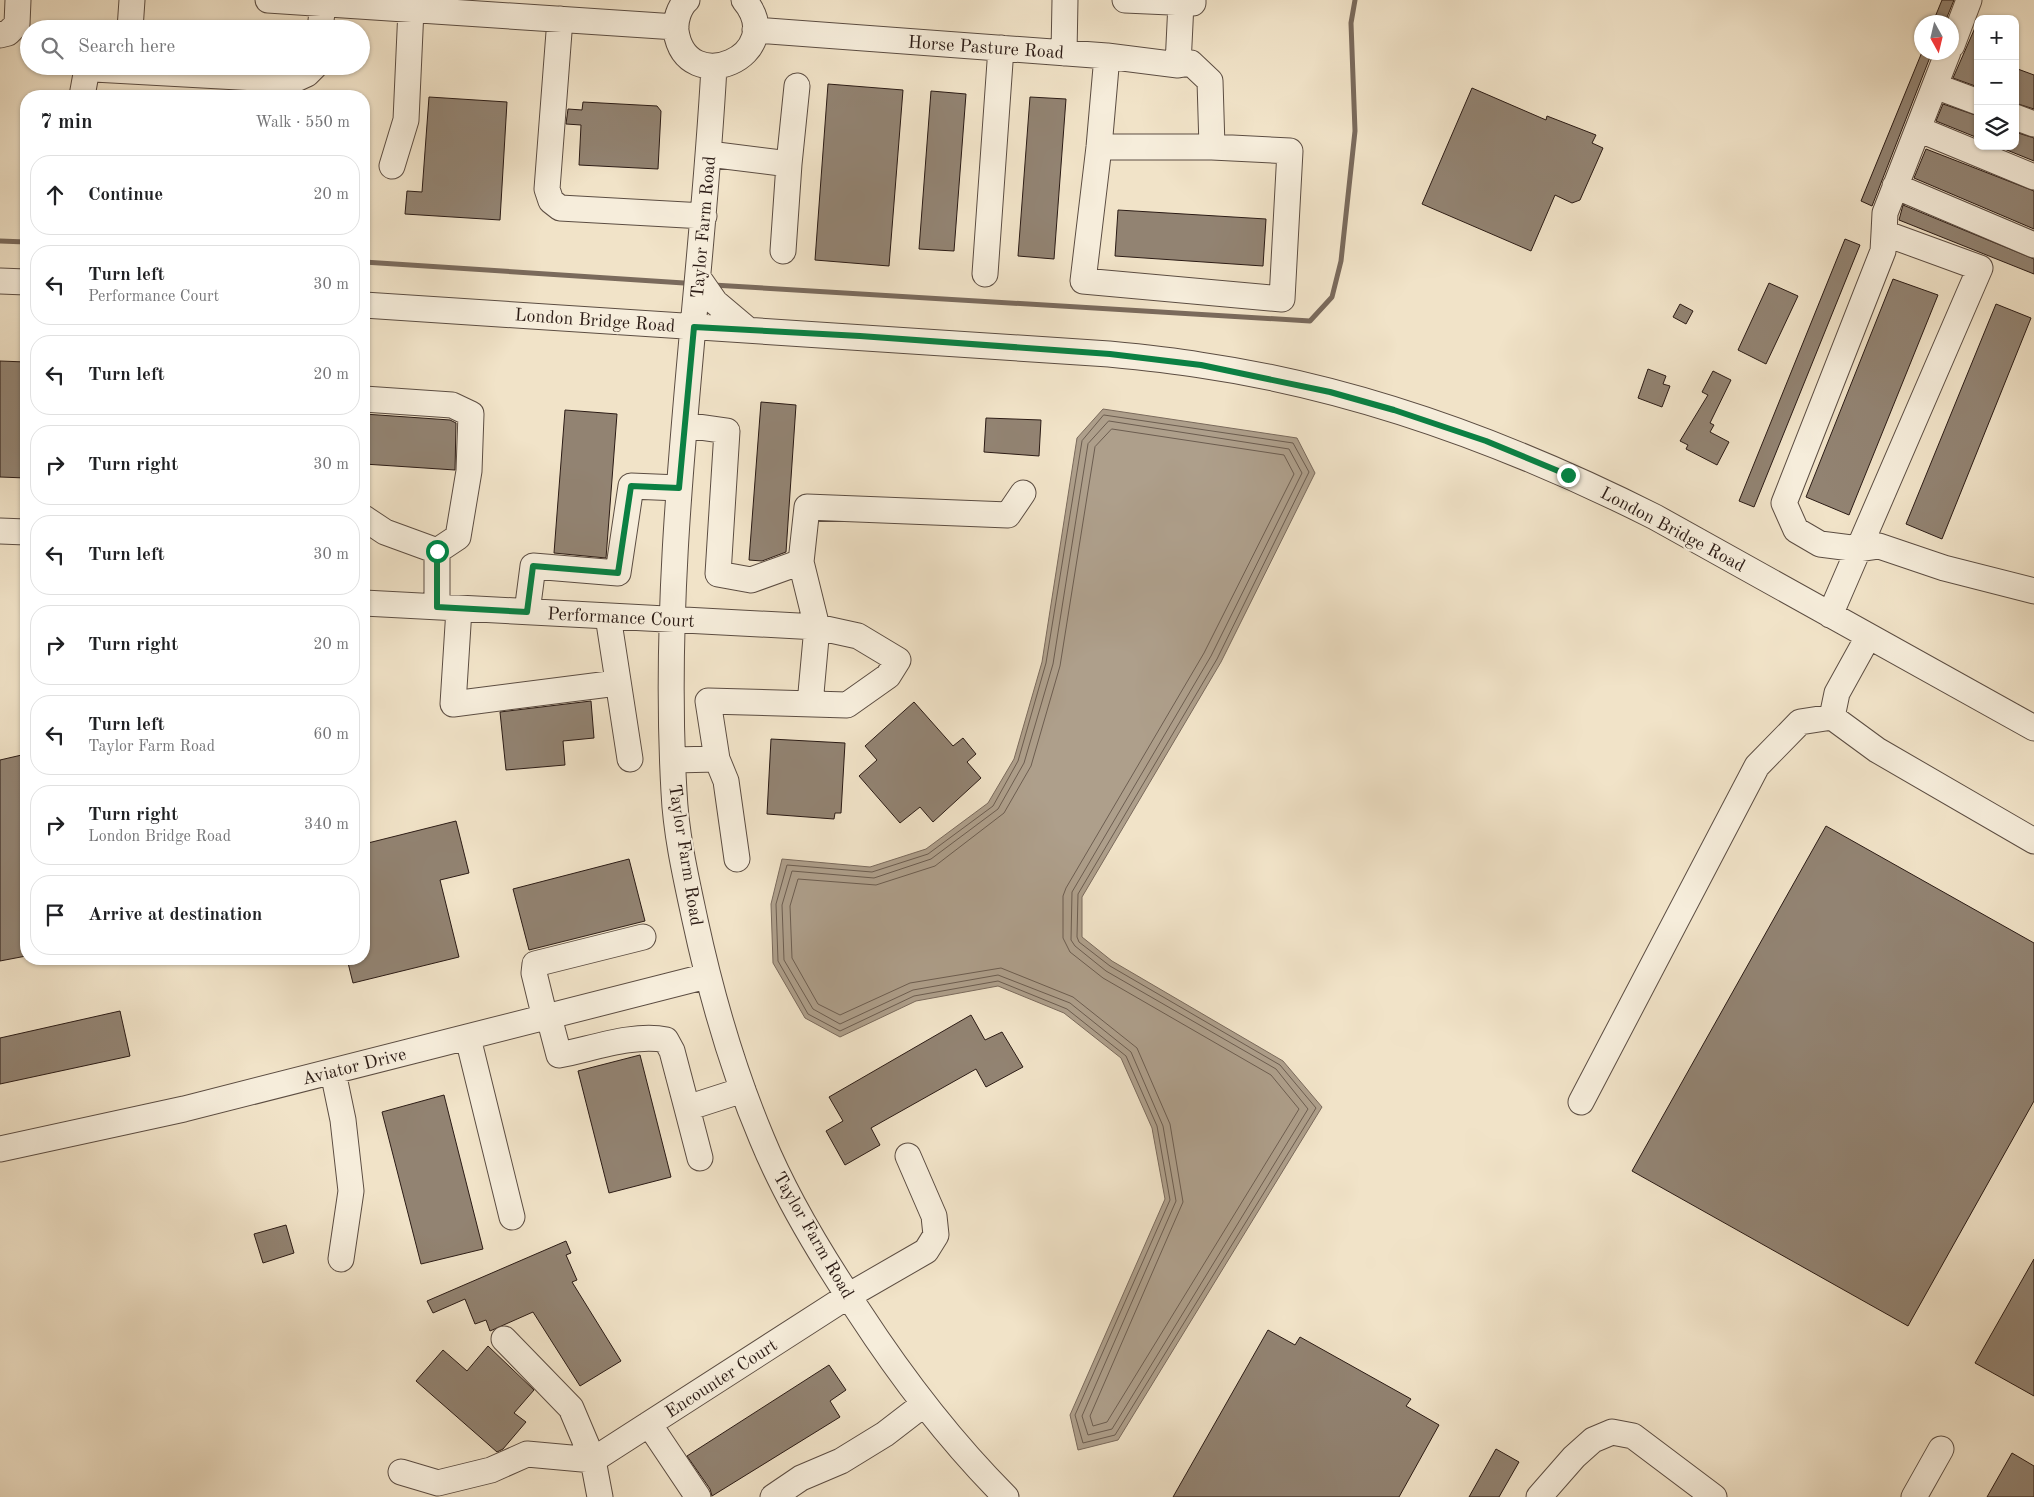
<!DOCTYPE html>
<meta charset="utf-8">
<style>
body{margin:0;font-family:"Old Standard TT",serif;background:#f2f2f2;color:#202124}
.controls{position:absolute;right:15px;top:15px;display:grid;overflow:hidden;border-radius:10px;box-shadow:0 1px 4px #0004}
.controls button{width:45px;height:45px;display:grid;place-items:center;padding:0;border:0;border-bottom:1px solid #e0e0e0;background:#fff;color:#202124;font:25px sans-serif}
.compass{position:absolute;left:1914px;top:15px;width:45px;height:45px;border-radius:50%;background:#fff;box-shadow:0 1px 4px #0004;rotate:172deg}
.stop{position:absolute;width:15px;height:15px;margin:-11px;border:4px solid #0b8043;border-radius:50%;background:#fff}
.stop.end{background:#0b8043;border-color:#fff;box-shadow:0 1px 5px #0008}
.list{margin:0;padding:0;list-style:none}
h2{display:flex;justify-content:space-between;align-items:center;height:65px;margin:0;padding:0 20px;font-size:21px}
h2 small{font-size:16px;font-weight:400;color:#757577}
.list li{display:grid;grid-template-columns:32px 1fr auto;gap:15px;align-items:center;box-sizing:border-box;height:80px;margin:0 10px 10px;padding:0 10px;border:1px solid #e0e0e0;border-radius:20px}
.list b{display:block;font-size:19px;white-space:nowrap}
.list p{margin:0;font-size:16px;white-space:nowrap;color:#757577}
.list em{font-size:16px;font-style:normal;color:#757577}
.icon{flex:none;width:28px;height:28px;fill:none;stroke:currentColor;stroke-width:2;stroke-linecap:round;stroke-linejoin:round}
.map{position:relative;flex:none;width:2034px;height:1497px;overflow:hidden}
.search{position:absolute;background:#fff;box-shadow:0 1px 4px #0004;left:20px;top:20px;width:350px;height:55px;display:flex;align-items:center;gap:12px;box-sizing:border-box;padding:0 18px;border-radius:28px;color:#757577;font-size:19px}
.panel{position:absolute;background:#fff;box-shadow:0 1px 4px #0004;left:20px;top:90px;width:350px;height:875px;border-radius:20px}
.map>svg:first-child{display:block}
</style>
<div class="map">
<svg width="2034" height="1497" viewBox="0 0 2034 1497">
<rect width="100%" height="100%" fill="#f1e3c8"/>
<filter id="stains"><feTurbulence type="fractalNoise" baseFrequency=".004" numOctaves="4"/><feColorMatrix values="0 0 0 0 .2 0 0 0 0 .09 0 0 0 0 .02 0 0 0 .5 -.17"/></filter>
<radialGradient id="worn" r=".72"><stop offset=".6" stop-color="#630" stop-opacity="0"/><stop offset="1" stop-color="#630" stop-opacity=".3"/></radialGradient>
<path fill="#ae9f8b" stroke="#7a6a5c" d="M1103,409L1297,438L1315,473L1221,662L1082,897V937L1112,961L1283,1061L1322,1107L1118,1440L1078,1450L1070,1415L1165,1199L1152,1128L1121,1058L1064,1013L998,986L916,1001L840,1037L805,1018L773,963L771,904L782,859L870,867L926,849L988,803L1014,759L1042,662L1077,438Z"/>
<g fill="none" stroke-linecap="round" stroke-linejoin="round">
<path stroke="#6c5d50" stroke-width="1" d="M1104,415L1293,443L1309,472L1217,659L1078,894L1077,937L1079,942L1110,966L1280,1065L1316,1108L1115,1435L1083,1443L1075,1415L1170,1200L1157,1126L1126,1056L1067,1009L998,981L914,996L840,1031L808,1014L778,961L776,904L787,865L872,872L928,854L993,806L1018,761L1046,663L1082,441Z
M1109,421L1289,449L1302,473L1211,656L1072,892L1071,940L1075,946L1106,971L1276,1069L1308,1109L1112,1429L1088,1435L1082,1416L1176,1201L1163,1126L1131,1052L1070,1003L998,975L913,990L840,1024L813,1009L784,960L782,905L792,871L874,878L931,859L998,809L1024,763L1053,664L1088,444Z
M1112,429L1284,455L1294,474L1204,653L1066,888L1063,896V938L1070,952L1103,978L1271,1075L1299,1109L1107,1422L1093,1426L1090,1416L1183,1202L1170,1124L1137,1048L1073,997L1001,968L910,983L840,1015L818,1004L792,958L790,906L798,879L876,885L935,866L1004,813L1031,766L1060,666L1095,447Z"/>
<path stroke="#7a6a5c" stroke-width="5" d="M0,241L26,242
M364,262L684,283
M713,285L1310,321L1332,297L1341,261L1355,131L1351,23L1355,0"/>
</g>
<path fill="#928372" stroke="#2b1b15" d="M1942,0H1954L1945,22H1933Z
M1978,21V87L1953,78Z
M1922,52H1932L1872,206L1861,201Z
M2015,68L2034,75V109L2015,103Z
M828,84L903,90L889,266L815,260Z
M1472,88L1546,120L1547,116L1596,135L1592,143L1603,148L1580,200L1572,203L1555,195L1531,251L1422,204Z
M931,91L966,94L954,251L919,249Z
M429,97L507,102L500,220L405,214L407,191L422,192Z
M1030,97L1066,99L1054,259L1018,256Z
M583,102L657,106L661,111L658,169L579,165L581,125L566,124L568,109L582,110Z
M1943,104L1978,116V138L1936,121Z
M2015,132L2034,138V161L1997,146H2015Z
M1926,149L2034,191V229L1914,178Z
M1903,205L2034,259V274L1899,220Z
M1118,210L1266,219L1263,266L1115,256Z
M1845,239L1860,245L1754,507L1739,501Z
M1893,279L1938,295L1849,515L1806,497Z
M1769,283L1798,296L1766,364L1738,350Z
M1680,304L1693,311L1686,324L1673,317Z
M1996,304L2031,318L1942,539L1906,524Z
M0,361L26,362V478L0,477Z
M1648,369L1666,376L1663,384L1670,386L1662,407L1638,398Z
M1713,371L1731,380L1710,423L1714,425L1710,432L1729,442L1717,465L1686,449L1688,445L1680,441L1708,395L1702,392Z
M761,402L796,405L786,552L762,561L749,560Z
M565,410L617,414L606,558L554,553Z
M364,414L450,420L456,423L455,470L364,464Z
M986,418L1041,420L1039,456L984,452Z
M591,701L594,738L563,741L565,765L506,770L500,712Z
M914,702L953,746L963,738L976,754L967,762L981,778L933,822L920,807L900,823L859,776L877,760L865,746Z
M771,739L845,743L841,813H835L834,819L767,814Z
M26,754V956L0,961V760Z
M456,821L469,873L440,880L459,957L353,983L347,959H364V844Z
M1826,826L2034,943V1101L1908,1326L1632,1171Z
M629,859L645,921L529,950L513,889Z
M120,1011L130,1056L0,1084V1038Z
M971,1015L985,1040L1002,1032L1023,1067L986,1087L976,1069L871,1128L880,1145L845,1165L826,1131L843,1121L829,1097Z
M640,1055L671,1177L609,1193L578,1071Z
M444,1095L483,1249L421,1264L382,1112Z
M286,1225L294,1253L263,1263L254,1234Z
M566,1241L571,1253L566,1255L577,1280L572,1282L621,1361L580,1386L533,1312L490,1331L486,1320L475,1324L465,1299L433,1313L427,1301Z
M2034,1259V1396L1975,1363Z
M1268,1330L1295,1345L1300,1337L1411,1399L1406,1406L1439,1425L1399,1497H1173Z
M488,1346L534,1390L514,1413L526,1422L503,1449L497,1452L416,1381L443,1350L467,1371Z
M829,1365L846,1390L830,1401L840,1417L712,1496L710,1489L687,1456Z
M1496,1449L1519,1462L1499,1497H1469Z
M2012,1453L2034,1466V1497H1987Z"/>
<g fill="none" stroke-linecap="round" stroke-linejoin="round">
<g stroke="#5c4d42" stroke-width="27">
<path id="minor" d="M268,0L676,27
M687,0C679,7 675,21 676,31C686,100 790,55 744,0
M1125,0L1193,3V0
M560,19L547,189L551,201L560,208L704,216
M130,29L132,0
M320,29L323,4
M755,30L1107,56L1178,65L1191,63L1210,81L1212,147L1290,151L1282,299L1083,281L1099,147L1107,56
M0,35L8,33L17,24L18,0
M1952,45L1969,0
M1064,53L1065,0
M1178,65L1181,3
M714,67C701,308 660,549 674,792C676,835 686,878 695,920C711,994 732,1068 762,1139C787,1200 822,1257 859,1312C902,1378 950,1441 1006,1497
M1935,86L1978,102
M82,96L86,74L94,69L294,80L307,74L315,66
M2015,117L2034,124
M1918,129L2034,177
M1099,147H1212
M709,154L789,164L783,251
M789,164L797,86
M392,166L406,120L411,9
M1895,186L2034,245
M1884,233L1883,251L1784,503L1796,530L1820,544L1859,549L1879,546L1944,568L2034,591
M985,274L1001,48
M699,279L715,302L747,329
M0,281L26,282
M364,305L1109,354C1140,357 1170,360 1200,365C1359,388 1512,445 1655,517L2034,728
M364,399L452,405L471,414L469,471L458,537L437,551
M685,425L727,431L718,574L751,580L801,562
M364,518L385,532L437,551
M0,531L26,532
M437,551V607
M364,603L817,627L858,636L898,660L888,676L847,705L708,701L717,759L673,760
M459,609L453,704L617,683
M527,612L533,566L618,573L631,486L679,488
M1830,615L1980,268L1884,233L1885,213L1948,52
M608,616L630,759
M1868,637L1837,693L1832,717L1877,750L2034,841
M810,704L817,627L801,562L807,507L1008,515L1023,493
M717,759L726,781L737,859
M549,1017L559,1055C591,1049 635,1033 666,1040L672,1051L687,1108L743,1090
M545,1018L534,973L535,964L643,937
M468,1038L512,1217
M333,1072L343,1120L351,1191L341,1259
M1581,1102L1757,766L1800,722L1832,717
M687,1108L700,1158
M0,1149L184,1109L707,976
M504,1339L571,1408L593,1460L600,1497
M649,1424L698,1497
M593,1460L848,1296L926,1251L936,1235L934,1216L908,1156
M401,1472L438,1483L491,1470L527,1454L593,1460
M773,1497L801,1478L841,1461L885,1434L924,1404
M1539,1497L1574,1457L1593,1440L1612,1432L1633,1436L1714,1497
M1914,1497L1941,1449"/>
</g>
<use href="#minor" stroke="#f6eddb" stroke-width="25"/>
</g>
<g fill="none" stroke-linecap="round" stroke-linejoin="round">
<path stroke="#0b8043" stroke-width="6" d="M437,551V607L527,612L533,566L618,573L631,486L679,488L694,327L860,336L1110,354L1201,365L1330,392L1394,410L1486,441L1568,475"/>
</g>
<g text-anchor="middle" stroke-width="4.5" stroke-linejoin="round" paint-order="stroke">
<g font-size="18" fill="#2b1b15" stroke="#f6eddb">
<text transform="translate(986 47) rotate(4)" y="6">Horse Pasture Road</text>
<text transform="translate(703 227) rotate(-85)" y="6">Taylor Farm Road</text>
<text transform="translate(595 320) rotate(4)" y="6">London Bridge Road</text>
<text transform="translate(1673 529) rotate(28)" y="6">London Bridge Road</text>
<text transform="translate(621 617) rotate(3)" y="6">Performance Court</text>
<text transform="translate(686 855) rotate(81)" y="6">Taylor Farm Road</text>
<text transform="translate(354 1066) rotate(-14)" y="6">Aviator Drive</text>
<text transform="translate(814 1235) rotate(60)" y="6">Taylor Farm Road</text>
<text transform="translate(721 1378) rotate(-33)" y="6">Encounter Court</text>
</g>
</g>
<rect width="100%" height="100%" filter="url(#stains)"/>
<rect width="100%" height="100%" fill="url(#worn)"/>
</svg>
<div class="controls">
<button>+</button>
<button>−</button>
<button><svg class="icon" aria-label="layers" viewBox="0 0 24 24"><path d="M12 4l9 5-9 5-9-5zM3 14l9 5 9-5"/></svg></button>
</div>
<svg class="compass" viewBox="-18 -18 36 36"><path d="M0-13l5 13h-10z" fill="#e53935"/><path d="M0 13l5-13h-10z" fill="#757577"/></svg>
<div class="stop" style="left:437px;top:551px"></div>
<div class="stop end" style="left:1568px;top:475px"></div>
<div class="search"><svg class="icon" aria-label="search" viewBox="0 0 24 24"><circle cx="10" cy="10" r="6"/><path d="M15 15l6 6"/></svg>Search here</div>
<section class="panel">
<h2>7 min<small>Walk · 550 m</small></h2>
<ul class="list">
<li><svg class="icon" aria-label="ahead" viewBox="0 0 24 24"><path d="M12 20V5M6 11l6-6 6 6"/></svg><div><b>Continue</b></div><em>20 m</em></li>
<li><svg class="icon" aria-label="left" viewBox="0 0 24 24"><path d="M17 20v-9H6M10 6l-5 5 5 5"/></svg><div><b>Turn left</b><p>Performance Court</p></div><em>30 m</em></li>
<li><svg class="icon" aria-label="left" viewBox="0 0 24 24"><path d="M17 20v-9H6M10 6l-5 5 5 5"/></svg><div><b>Turn left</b></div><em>20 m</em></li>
<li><svg class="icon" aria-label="right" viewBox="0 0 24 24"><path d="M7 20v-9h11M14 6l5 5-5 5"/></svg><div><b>Turn right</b></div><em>30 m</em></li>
<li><svg class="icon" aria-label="left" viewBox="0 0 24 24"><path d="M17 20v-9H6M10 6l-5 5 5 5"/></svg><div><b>Turn left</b></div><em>30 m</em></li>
<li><svg class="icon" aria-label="right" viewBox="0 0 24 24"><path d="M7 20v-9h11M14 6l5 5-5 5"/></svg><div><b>Turn right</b></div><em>20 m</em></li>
<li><svg class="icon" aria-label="left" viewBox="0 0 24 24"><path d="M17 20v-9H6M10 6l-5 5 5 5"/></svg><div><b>Turn left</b><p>Taylor Farm Road</p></div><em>60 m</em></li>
<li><svg class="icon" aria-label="right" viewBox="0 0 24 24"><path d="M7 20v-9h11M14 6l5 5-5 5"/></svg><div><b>Turn right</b><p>London Bridge Road</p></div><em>340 m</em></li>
<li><svg class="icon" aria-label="arrive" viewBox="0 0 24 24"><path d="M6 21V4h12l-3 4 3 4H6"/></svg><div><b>Arrive at destination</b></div></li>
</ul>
</section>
</div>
